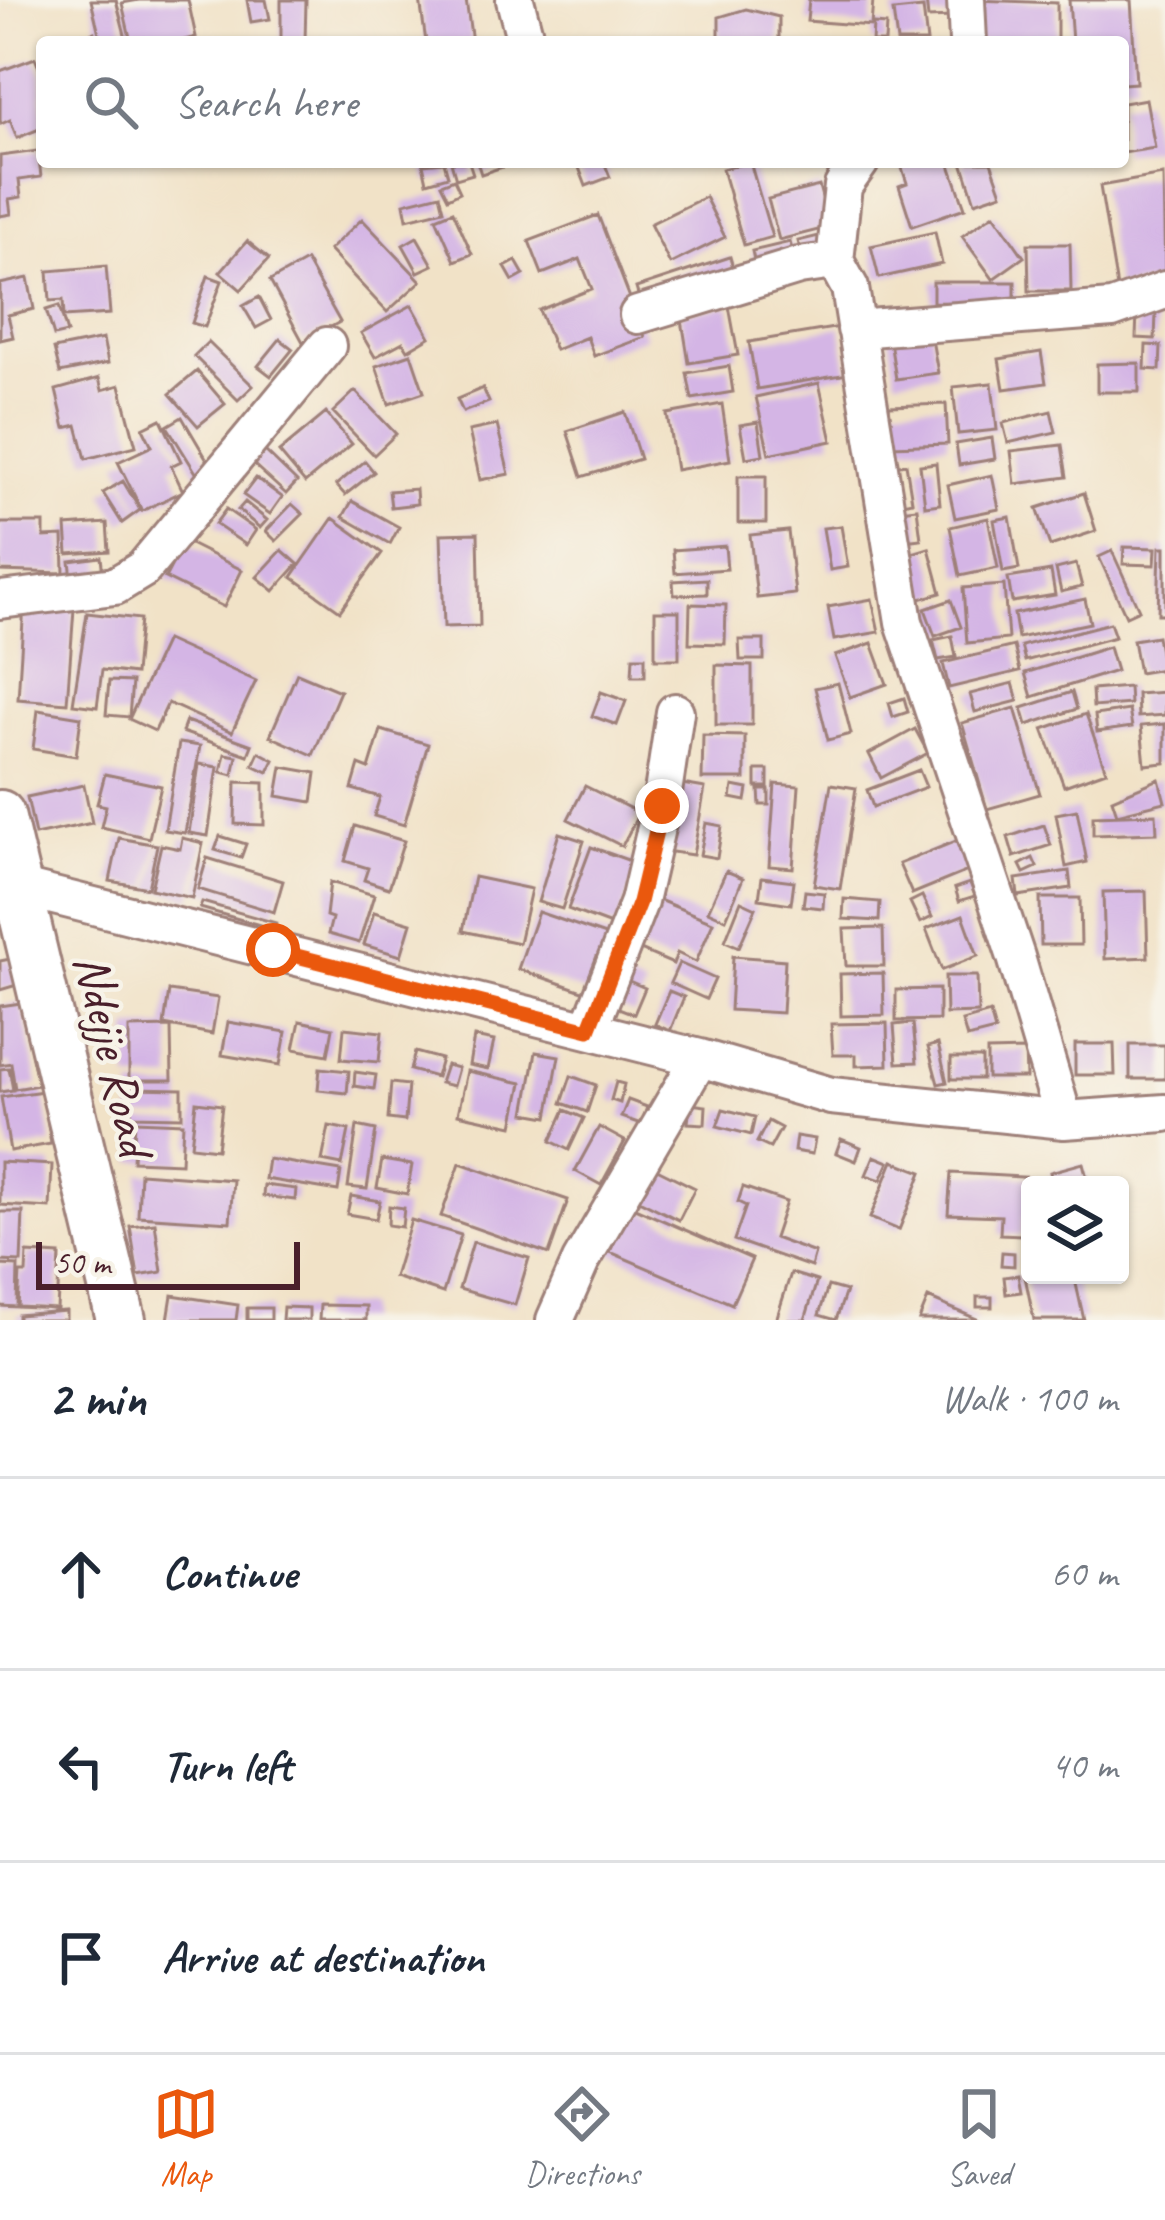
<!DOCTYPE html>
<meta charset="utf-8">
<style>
body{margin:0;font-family:Caveat,sans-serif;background:#f2f2f3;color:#1f2937}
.controls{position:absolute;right:36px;bottom:36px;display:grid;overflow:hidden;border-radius:12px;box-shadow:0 3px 9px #0004}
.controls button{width:108px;height:108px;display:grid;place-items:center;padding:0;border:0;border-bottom:3px solid #e0e1e3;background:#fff;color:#1f2937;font:60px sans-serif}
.scale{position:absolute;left:36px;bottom:30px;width:264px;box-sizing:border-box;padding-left:12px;border:6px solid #4a1f2b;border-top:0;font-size:33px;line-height:42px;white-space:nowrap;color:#4a1f2b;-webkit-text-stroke:9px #f7f3e8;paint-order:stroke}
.stop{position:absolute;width:36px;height:36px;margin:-27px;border:9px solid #ea580c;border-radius:50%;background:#fff}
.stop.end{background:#ea580c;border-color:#fff;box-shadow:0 3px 12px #0008}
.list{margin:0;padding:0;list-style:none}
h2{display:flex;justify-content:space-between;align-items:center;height:156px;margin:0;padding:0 48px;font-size:51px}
h2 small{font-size:39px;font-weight:400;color:#747a83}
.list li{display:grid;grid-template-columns:78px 1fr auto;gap:36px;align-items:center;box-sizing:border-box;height:192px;padding:0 48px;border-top:3px solid #e0e1e3}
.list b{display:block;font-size:45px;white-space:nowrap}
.list em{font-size:39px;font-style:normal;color:#747a83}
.icon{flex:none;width:66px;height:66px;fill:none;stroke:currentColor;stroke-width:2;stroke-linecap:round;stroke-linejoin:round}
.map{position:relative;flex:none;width:1165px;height:1320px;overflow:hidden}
.search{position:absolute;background:#fff;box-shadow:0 3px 9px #0004;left:36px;right:36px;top:36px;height:132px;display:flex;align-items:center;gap:30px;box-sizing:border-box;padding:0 42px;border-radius:12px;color:#747a83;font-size:45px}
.sheet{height:732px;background:#fff}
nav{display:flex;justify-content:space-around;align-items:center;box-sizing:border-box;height:168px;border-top:3px solid #e0e1e3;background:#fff;font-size:33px;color:#747a83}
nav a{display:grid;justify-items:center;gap:6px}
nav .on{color:#ea580c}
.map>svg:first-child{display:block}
</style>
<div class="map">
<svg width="1165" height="1320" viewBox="0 0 1165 1320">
<rect width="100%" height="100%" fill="#f7f3e8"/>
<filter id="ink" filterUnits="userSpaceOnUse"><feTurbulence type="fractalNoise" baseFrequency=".00833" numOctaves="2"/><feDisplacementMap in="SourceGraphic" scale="24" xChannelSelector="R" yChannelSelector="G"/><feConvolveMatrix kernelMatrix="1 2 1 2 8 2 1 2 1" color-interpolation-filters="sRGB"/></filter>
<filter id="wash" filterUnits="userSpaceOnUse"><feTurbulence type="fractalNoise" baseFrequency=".004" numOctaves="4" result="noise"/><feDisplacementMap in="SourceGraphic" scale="48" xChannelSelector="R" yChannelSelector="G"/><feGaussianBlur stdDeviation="2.7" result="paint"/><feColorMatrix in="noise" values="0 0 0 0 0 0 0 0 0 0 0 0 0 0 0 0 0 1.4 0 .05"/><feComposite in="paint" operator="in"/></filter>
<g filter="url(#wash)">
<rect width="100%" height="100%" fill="#f1e2c7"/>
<g id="blocks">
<path fill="#d4b5e5" d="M91,0H116L127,42H101Z
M139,0H188L196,37L177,42H131L122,3Z
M247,0H266L270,19L251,22Z
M281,0H306L305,42H281Z
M420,0H466L472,42H426Z
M809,0H873L871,26L807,21Z
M926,0H951L952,17L928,18Z
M975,0L1057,3V42H975Z
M1069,0H1131L1136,83L1123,84V42H1072Z
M923,8L927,42H897L893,11Z
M746,9L779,17V42H719V17Z
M873,24L886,25L885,42H872Z
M94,32L97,42H69L67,36L81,38Z
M35,58L42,75V128L17,138L10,120L1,124L0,120V71Z
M1146,99L1155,148L1123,153V103Z
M38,151L41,177L19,180L21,197L9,199L11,214L0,216V156Z
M444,162L448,176L427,182L423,164Z
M451,162H469L473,174L456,179Z
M477,162H515V163L481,174Z
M585,162H604L610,177L586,186L578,165Z
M750,162L772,237L744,245L722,169Z
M900,162H949L965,208L912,226L899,186L907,183Z
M962,162H991L1002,193L975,202Z
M1163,175L1165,280L1117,288L1100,186Z
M454,179L460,192L448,198L441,184Z
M819,186L830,227L779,240L768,199Z
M440,194L444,210L407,219L404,203Z
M705,197L725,237L670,264L650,224Z
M453,211L472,254L455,261L436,218Z
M994,214L1024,257L993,279L962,236Z
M598,215L645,337L594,356L587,337L555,350L539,310L592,289L580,259L542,274L529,241Z
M362,219L421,281L387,312L329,250Z
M935,232L942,264L879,278L871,246Z
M827,234L831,250L802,257L798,241Z
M417,237L433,265L418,272L403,245Z
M247,241L269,259L241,290L220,272Z
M790,242L795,261L756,269L752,251Z
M1028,244H1070L1071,291H1029Z
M730,257L735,274L641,305L636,288Z
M306,261L340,322L303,342L270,281Z
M516,261L524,275L513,281L505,267Z
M106,266L110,314L64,317L63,300L50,301L48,271Z
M208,276L222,281L205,327L192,323Z
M28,278L34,309L8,315L13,337L0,340V284Z
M933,282H1015V303L933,302Z
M259,297L271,320L256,328L243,306Z
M412,305L430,337L408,350L403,342L375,357L361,333Z
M59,306L67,333L54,336L46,310Z
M729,306L738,355L689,363L681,314Z
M1137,312L1156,313L1155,339L1136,338Z
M840,327L848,374L757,389L749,342Z
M930,328L938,373L896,379L889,335Z
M103,339L108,363L60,373L54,349Z
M280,339L293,349L271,376L258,366Z
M208,342L253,386L238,400L194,356Z
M1146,345L1161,346L1160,370L1145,369Z
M1041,352L1046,383L1004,389L999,359Z
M411,354L424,392L389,404L376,366Z
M1139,363V392H1097V364Z
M729,366L733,392L692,399L687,373Z
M197,371L225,404L198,426L170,394Z
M99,378L102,390L120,385L136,446L86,459L77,425L65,428L56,390Z
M819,383L832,441L769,454L756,397Z
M992,383L997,430L958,434L953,387Z
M483,388L489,402L463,412L457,399Z
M355,391L396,434L374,455L333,412Z
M722,404L730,460L676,470L667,414Z
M946,404L948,444L891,446L889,406Z
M1051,411L1056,432L1008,443L1003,423Z
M625,412L640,459L582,477L567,431Z
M326,413L352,444L305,483L279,452Z
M182,417L212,468L198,476L167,426Z
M161,419L181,461L171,466L183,491L142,511L118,462L152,446L143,428Z
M758,422L763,455L746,458L740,425Z
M497,425L509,474L480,480L469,431Z
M992,438L995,459L959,465L956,444Z
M1062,445L1067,477L1015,484L1011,451Z
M263,449L297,482L286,494L251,462Z
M365,461L374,472L345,495L336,485Z
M936,463L940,504L925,506L920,465Z
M906,464L912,501L893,505L886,467Z
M992,475L999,509L955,518L948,485Z
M738,476H766V523H738Z
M256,478L282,497L270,514L243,495Z
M123,481L140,510L122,523L103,493Z
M416,489L417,504L391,507L389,491Z
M1084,493L1096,531L1050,546L1037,508Z
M352,501L399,527L390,544L343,517Z
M245,502L267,520L260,528L238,510Z
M292,504L303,514L276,541L266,531Z
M917,508L921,539L903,541L899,510Z
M226,509L256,530L246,545L215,524Z
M1010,517L1019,569L1003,572L994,520Z
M333,518L382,553L340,611L292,577Z
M988,518L998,568L960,576L950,527Z
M0,523H44V537L63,536L64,573L0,571Z
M107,523L109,551L68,554L66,526Z
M841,526L848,567L830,570L823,528Z
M788,531L795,594L757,598L750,535Z
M478,533L480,626L444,627L441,534Z
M184,541L242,570L224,607L165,578Z
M725,546L727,569L675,573L673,550Z
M1124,547L1156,548L1155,565L1123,564Z
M1160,547H1165V614H1158Z
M929,548L941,593L920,599L909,554Z
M282,550L298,564L274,591L257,577Z
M1112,551L1139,610L1126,616L1099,557Z
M101,557L103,574L72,578L70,561Z
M1076,564L1082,587L1061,592L1056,569Z
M1051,571L1055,595L1012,602L1008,578Z
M707,579V594L674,595L673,581Z
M1004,585L1008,639L967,643L963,588Z
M872,599L879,632L834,640L828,607Z
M1085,599L1090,623L1018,638L1014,614Z
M951,600L961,627L935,636L925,609Z
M690,604L726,605L725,644L689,643Z
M24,605L74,609L67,703L18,699Z
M655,611H679V659H655Z
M87,613L140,619L135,674L102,670L97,707L73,704Z
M1110,623L1115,637L1025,661L1021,646Z
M952,636L956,657L938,660L933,640Z
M1157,636L1163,669L1139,673L1133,640Z
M166,640L256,681L232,732L168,703L155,731L129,719Z
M739,640H764V660H740Z
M872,643L887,684L850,697L835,656Z
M1014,646L1020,671L949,688L943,663Z
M1109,647L1116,671L1032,697L1025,673Z
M633,657H645V676H632Z
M716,665L752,666V725H716Z
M297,673L340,691L313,755L270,736Z
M109,681L132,682L129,717L106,715Z
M838,683L851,734L828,740L815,688Z
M1013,683L1018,701L975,712L970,694Z
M1129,687L1130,704L1093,707L1092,690Z
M601,692L626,701L617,725L592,716Z
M1072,692L1077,709L1027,725L1022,708Z
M1165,692V715L1138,717L1137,694Z
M904,698L908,712L893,717L889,703Z
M1015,708L1040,794L987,809L962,723Z
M38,710L81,717L76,756L33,749Z
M1129,710L1132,727L1097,732L1095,715Z
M1086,714L1106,771L1064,786L1043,729Z
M186,721L252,745L248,755L182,732Z
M1165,724V763L1145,765L1141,726Z
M915,729L928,753L881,778L869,754Z
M381,730L428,744L404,825L374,816L380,797L352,789L359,765L369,769Z
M703,735L745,736V779H702Z
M179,743L200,746L185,833L165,830Z
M259,752L274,760L268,772L253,765Z
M225,754L237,756L233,775L221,772Z
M199,764L218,767L208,836L189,833Z
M282,767L316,773L312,802L277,796Z
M756,770H768V787H756Z
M919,770L926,787L873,807L867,790Z
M105,774L161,786L149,838L101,827L106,806L97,804Z
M1159,779L1165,802L1117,814L1112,799Z
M236,782L264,783V825L235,824Z
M676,783L705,788L693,855L665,851Z
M775,784L799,786L793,868L769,866Z
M831,784L856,788L840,889L814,885Z
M84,785L92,823L35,835L27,797Z
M585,786L639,813L622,846L568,819Z
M733,786L748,789L746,801L731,798Z
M759,790H769V805H760Z
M1077,810L1087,862L1066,867L1056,814Z
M1156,814L1157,833L1093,835V816Z
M706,823L722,826L717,858L700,855Z
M1044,825L1051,845L1014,857L1008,837Z
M355,826L404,841L389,888L364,880L368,868L345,861Z
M559,833L584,841L562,909L538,902Z
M220,836L246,844L241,858L215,850Z
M119,838L157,845L148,888L110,881Z
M182,838L203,843L192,898L151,889L161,845L180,849Z
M956,841L968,871L912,894L899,864Z
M591,847L639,864L616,927L568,909Z
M207,858L283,881L274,912L198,889Z
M1033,858L1037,867L1024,873L1020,865Z
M726,871L743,878L726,919L708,911Z
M1069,871L1071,888L1018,896L1016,879Z
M474,877L531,889L519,943L463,931Z
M762,877L794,881L791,904L759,899Z
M330,882L374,895L359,943L328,934L332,918L326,916Z
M970,883L975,896L959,901L955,888Z
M805,891L824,893L823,908L803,906Z
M1146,891L1148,957L1105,959L1103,892Z
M922,896L932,917L920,923L910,902Z
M1040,898H1080L1081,945H1041Z
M844,899L880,902L879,921L843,919Z
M659,900L713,922L696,962L677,953L673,964L638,949Z
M741,901L756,908L739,947L725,941Z
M202,902L276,923L274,929L200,908Z
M374,912L411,923L401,956L364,945Z
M538,912L611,937L591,994L518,969Z
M963,915L978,956L942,970L926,929Z
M883,928L884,966H846L844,929Z
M733,956L785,960L782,1013L730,1010Z
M10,959L17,985L0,990V961Z
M679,963L715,979L706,999L670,983Z
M883,973L884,1015L841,1016L840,974Z
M945,976H977L978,1013L946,1014Z
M620,977L645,988L634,1014L608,1004Z
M939,989V1020L896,1021V990Z
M169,991L218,998L212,1034L164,1025Z
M669,991L684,997L670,1031L655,1024Z
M21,1003L38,1085L15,1089L11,1063L0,1065V1006Z
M990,1013L995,1031L967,1038L962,1021Z
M300,1021L333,1028L328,1055L294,1049Z
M228,1022L286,1032L280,1065L222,1055Z
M887,1023L888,1065L856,1066V1055H833L831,1024Z
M913,1023L917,1062L897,1063L894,1025Z
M171,1027L172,1080H129V1028Z
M344,1028L382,1032L379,1062L341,1059Z
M474,1037L494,1041L488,1069L469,1065Z
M938,1044L947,1082L938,1084L928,1047Z
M1075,1044H1114L1115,1075H1075Z
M1130,1045H1165V1079H1130Z
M1025,1050L1026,1078H987V1051Z
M415,1052L441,1059L436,1077L410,1070Z
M536,1052L559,1056L548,1117L525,1113Z
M951,1058H982V1079H951Z
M446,1065L458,1068L453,1086L440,1083Z
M9,1068L13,1090L0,1092V1069Z
M320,1068L349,1071L347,1093L318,1090Z
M467,1071L522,1083L513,1126L458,1114Z
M355,1072L376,1075L374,1089L354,1086Z
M571,1076L596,1085L587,1112L562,1103Z
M616,1082L624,1084L620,1103L611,1100Z
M391,1083L408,1085L405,1121L388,1119Z
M132,1088L182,1089V1117L131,1116Z
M43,1091L51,1144L10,1151L1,1097Z
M628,1100L647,1107L641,1124L621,1117Z
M196,1102L222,1105L217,1149L191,1146Z
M690,1104L706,1106L705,1124L688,1123Z
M723,1109L755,1117L751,1135L717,1126Z
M565,1110L584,1118L569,1150L551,1141Z
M135,1121L183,1123L181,1163L133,1161Z
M768,1121L781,1128L770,1148L757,1142Z
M329,1126L349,1130L342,1165L322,1161Z
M357,1126L376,1130L367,1189L348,1187Z
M599,1127L625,1141L601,1185L575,1171Z
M796,1136L815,1139L812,1154L794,1151Z
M841,1139L861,1147L856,1161L836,1153Z
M874,1156L889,1162L881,1180L866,1175Z
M268,1159L341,1171L338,1191L265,1179Z
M382,1160L412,1165L407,1194L377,1188Z
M893,1161L922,1172L899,1230L870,1218Z
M0,1162L52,1165L50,1208L0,1205Z
M460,1163L568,1200L549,1254L441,1216Z
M1083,1163L1089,1185H1053L1050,1172Z
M649,1165L695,1188L679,1220L633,1197Z
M140,1173L233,1180L230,1222L138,1216Z
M951,1173L1040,1178L1039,1185H1030V1218L1023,1217L1022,1235L1000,1234L1001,1216L948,1214Z
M264,1185L296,1189L295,1200L263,1196Z
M743,1187L786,1202L774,1238L815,1253L811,1267L734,1240L746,1206L738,1202Z
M351,1196L380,1201L376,1219L347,1214Z
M389,1206L404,1208L402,1227L388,1225Z
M630,1206L752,1259L732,1304L610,1252Z
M0,1212H23L21,1262L0,1261Z
M411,1220L461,1235L443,1293L394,1277Z
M155,1223L162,1272L138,1276L130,1226Z
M473,1242L529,1258L515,1305L459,1289Z
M1002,1252L1014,1253V1266L1001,1265Z
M27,1253L60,1255L57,1309L18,1307L20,1273H26Z
M0,1265L18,1266L17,1307L0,1306Z
M1030,1270V1275H1074L1084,1320H1034L1024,1272Z
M791,1273L817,1281L805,1320H776Z
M1018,1275L1021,1292L1006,1294L1004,1277Z
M828,1286L846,1291L836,1320L819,1315Z
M172,1295L238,1305L236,1320H168Z
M977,1297H992V1307H977Z
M928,1298L979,1320H919Z
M320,1305L366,1306V1320H319Z
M283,1307L309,1308V1320H282Z
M247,1308H271V1320H247Z
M66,1311V1320H18V1315Z"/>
</g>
</g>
<g filter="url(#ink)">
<use href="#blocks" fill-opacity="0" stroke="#9e8079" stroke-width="3"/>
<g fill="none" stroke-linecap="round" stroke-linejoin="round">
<g stroke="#9e8079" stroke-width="42">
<path id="street" d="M515,0L526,42
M966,0L968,42
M835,261L843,186L860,162
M638,315L799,266L835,261L850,288L904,622L1016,957L1064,1120
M856,329L1112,309L1165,290
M0,600L115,586L143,569L327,346
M18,887L700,1058L831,1096L1064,1120L1165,1113
M589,1030L639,902L661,806L675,712
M555,1320L581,1261L700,1058"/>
</g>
<g stroke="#9e8079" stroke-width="54">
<path id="secondary" d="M0,815L121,1320"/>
</g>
<use href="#street" stroke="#fff" stroke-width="36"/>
<use href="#secondary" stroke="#fff" stroke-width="48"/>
</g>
</g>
<g fill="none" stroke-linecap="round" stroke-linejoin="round" filter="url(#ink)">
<path stroke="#ea580c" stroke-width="15" d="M273,950L589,1030L639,902L662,806"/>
</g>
<g text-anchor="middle" stroke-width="9" stroke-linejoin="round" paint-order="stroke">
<g font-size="51" fill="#4a1f2b" stroke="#f7f3e8">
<text transform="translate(115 1054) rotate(77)" y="18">Ndejje Road</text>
</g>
</g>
</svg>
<div class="controls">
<button><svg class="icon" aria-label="layers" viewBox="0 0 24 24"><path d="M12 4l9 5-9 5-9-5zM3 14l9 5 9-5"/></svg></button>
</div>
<div class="scale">50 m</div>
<div class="stop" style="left:273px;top:950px"></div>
<div class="stop end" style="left:662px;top:806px"></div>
<div class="search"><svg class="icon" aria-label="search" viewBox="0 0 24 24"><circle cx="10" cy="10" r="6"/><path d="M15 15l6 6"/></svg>Search here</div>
</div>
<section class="sheet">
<h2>2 min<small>Walk · 100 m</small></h2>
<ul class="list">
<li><svg class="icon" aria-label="ahead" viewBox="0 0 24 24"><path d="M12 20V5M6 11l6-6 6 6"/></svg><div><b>Continue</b></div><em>60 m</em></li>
<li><svg class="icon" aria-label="left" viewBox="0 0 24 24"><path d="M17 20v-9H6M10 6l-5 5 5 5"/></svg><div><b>Turn left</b></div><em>40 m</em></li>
<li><svg class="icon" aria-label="arrive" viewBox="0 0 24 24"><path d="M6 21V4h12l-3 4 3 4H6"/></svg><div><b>Arrive at destination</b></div></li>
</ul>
</section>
<nav>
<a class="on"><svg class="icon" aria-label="map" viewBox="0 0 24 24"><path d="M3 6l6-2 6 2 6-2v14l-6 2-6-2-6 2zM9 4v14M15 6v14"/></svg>Map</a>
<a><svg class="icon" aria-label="directions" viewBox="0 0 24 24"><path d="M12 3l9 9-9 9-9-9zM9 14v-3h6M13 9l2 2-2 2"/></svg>Directions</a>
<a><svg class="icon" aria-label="saved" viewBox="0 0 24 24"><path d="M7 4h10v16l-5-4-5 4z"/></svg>Saved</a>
</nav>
